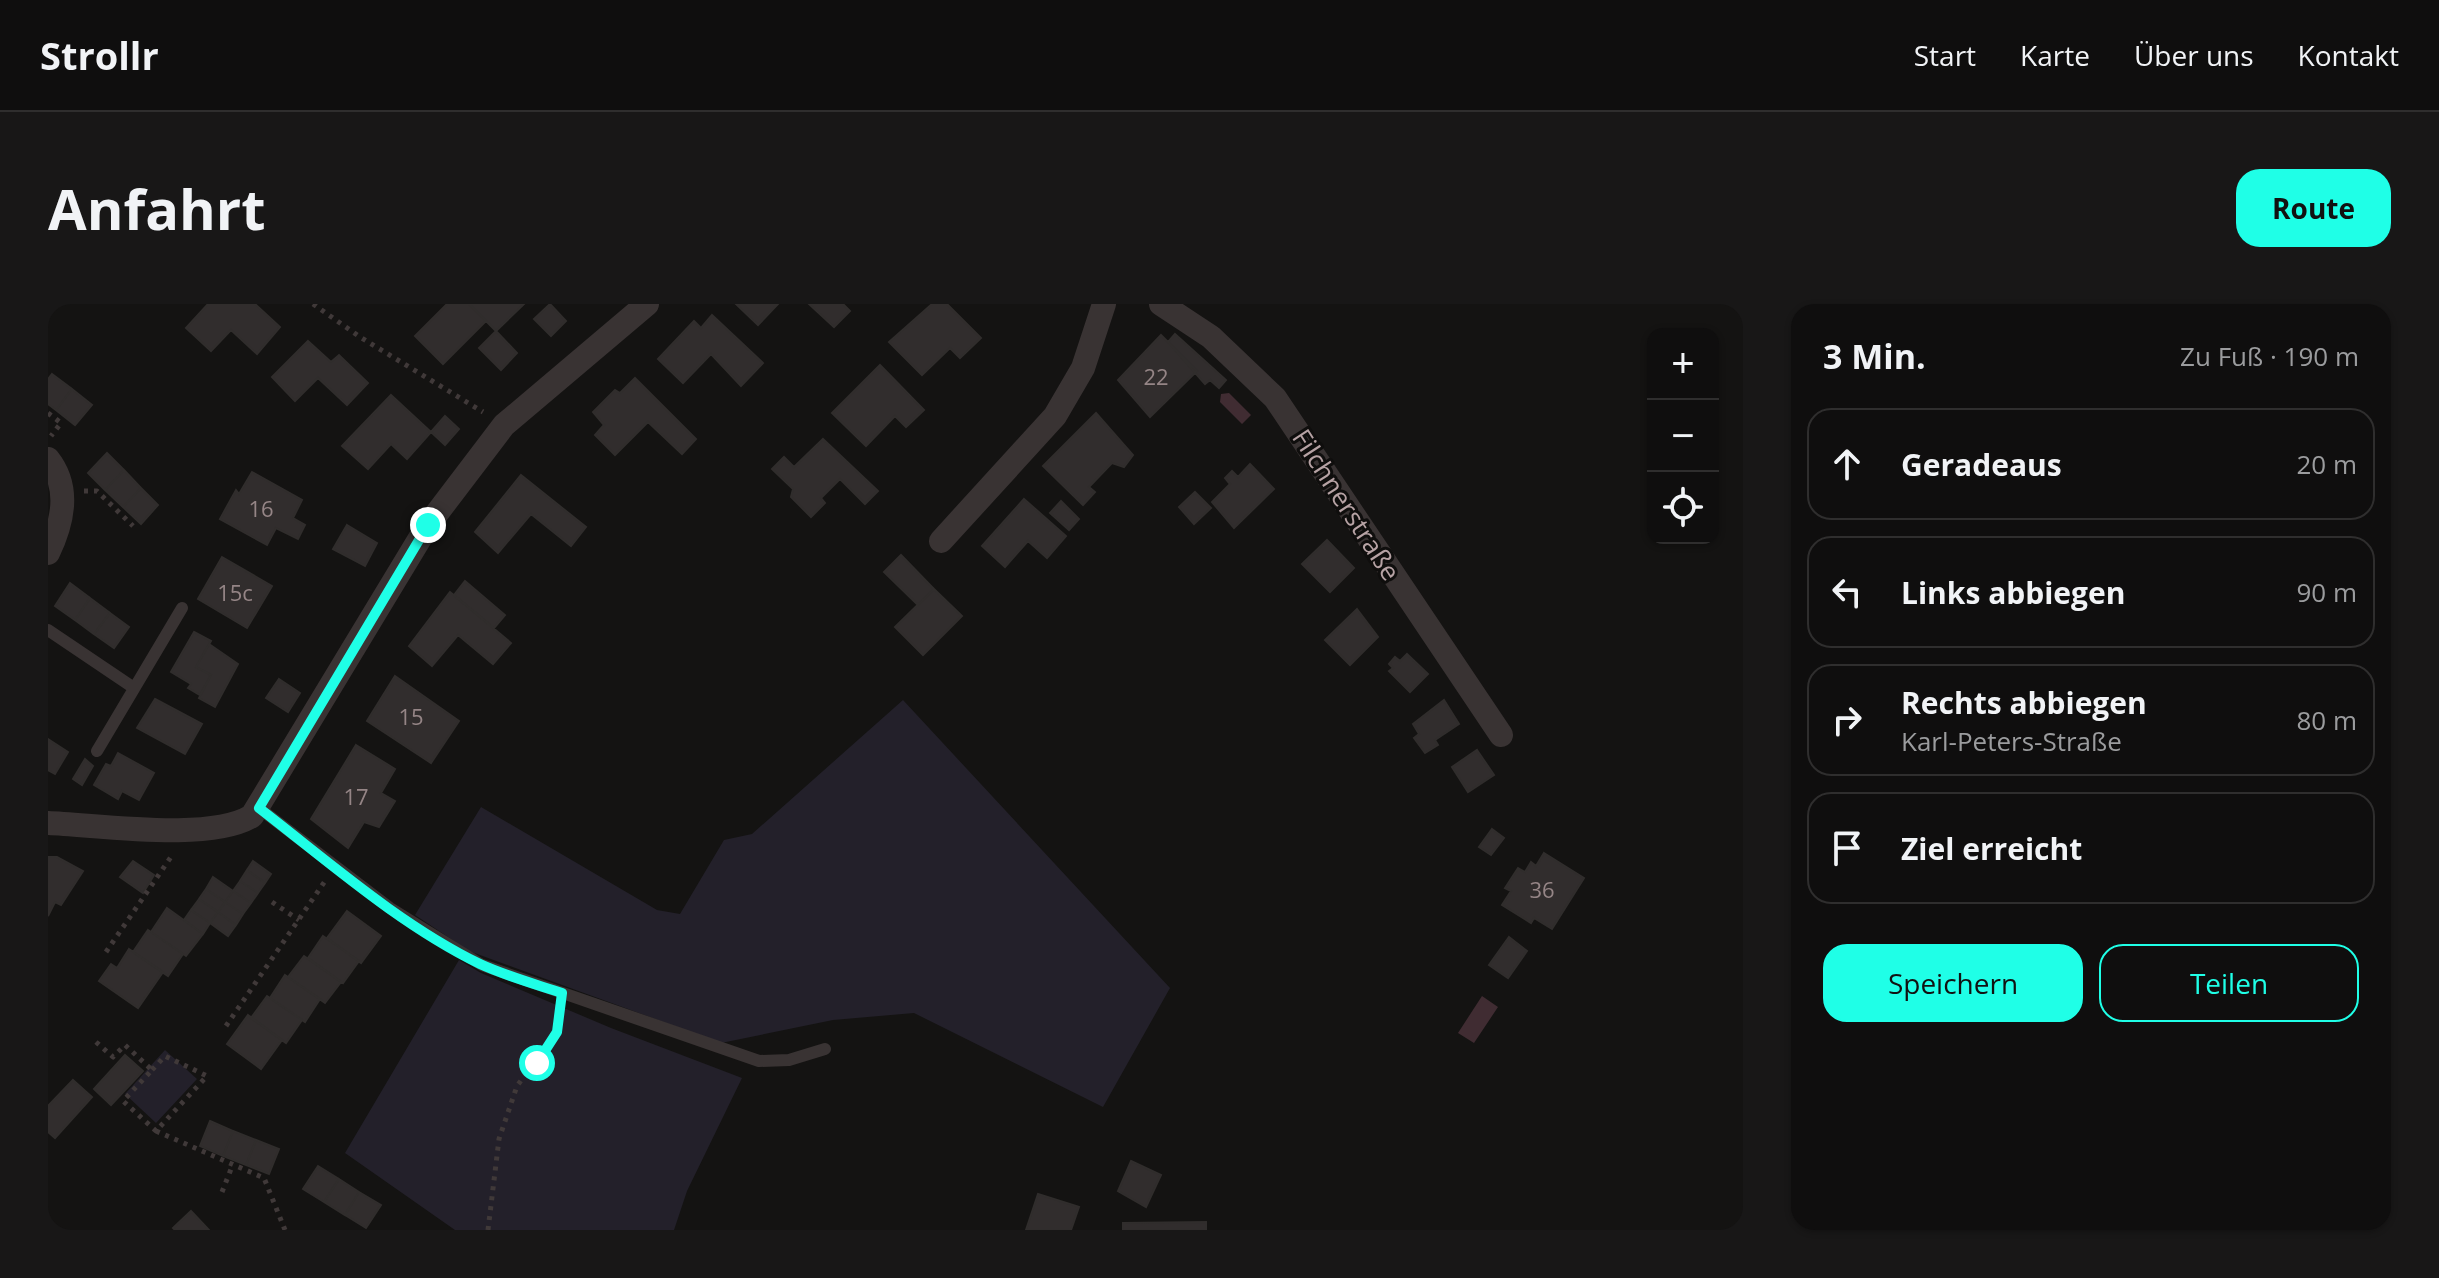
<!DOCTYPE html>
<html lang="de">
<meta charset="utf-8">
<style>
body{margin:0;font-family:"Open Sans",sans-serif;background:#181717;color:#f1f3f6}
.controls{position:absolute;right:24px;top:24px;display:grid;overflow:hidden;border-radius:16px;box-shadow:0 2px 6px #0004}
.controls button{width:72px;height:72px;display:grid;place-items:center;padding:0;border:0;border-bottom:2px solid #2f2e2e;background:#0f0e0e;color:#f1f3f6;font:40px sans-serif}
.stop{position:absolute;width:24px;height:24px;margin:-18px;border:6px solid #1fffe7;border-radius:50%;background:#fff}
.stop.end{background:#1fffe7;border-color:#fff;box-shadow:0 2px 8px #0008}
.list{margin:0;padding:0;list-style:none}
h2{display:flex;justify-content:space-between;align-items:center;height:104px;margin:0;padding:0 32px;font-size:34px}
h2 small{font-size:26px;font-weight:400;color:#9b9c9e}
.list li{display:grid;grid-template-columns:52px 1fr auto;gap:24px;align-items:center;box-sizing:border-box;height:112px;margin:0 16px 16px;padding:0 16px;border:2px solid #2f2e2e;border-radius:24px}
.list b{display:block;font-size:30px;white-space:nowrap}
.list p{margin:0;font-size:26px;white-space:nowrap;color:#9b9c9e}
.list em{font-size:26px;font-style:normal;color:#9b9c9e}
.actions{display:flex;gap:16px;padding:24px 32px}
.actions a{flex:1;padding:18px 0;border:2px solid #1fffe7;border-radius:24px;text-align:center;font-size:28px;color:#1fffe7}
.actions .main{background:#1fffe7;color:#111}
.icon{flex:none;width:44px;height:44px;fill:none;stroke:currentColor;stroke-width:2;stroke-linecap:round;stroke-linejoin:round}
.map{position:relative;flex:none;width:1695px;height:926px;overflow:hidden;border-radius:24px}
header{display:flex;align-items:center;gap:48px;box-sizing:border-box;height:112px;padding:0 40px;background:#0f0e0e;border-bottom:2px solid #2f2e2e}
header strong{font-size:38px}
nav{display:flex;gap:44px;margin-inline-start:auto;font-size:28px}
.intro{display:flex;align-items:center;justify-content:space-between;box-sizing:border-box;height:192px;padding:0 48px}
h1{margin:0;font-size:56px}
.button{padding:20px 36px;border-radius:24px;background:#1fffe7;color:#111;font-size:28px;font-weight:700}
main{display:flex;gap:48px;padding:0 48px}
aside{flex:1;background:#0f0e0e;border-radius:24px;box-shadow:0 2px 6px #0004}
.map>svg:first-child{display:block}
</style>
<header>
<strong>Strollr</strong>
<nav><a>Start</a><a>Karte</a><a>Über uns</a><a>Kontakt</a></nav>
</header>
<div class="intro"><h1>Anfahrt</h1><a class="button">Route</a></div>
<main>
<div class="map">
<svg width="1695" height="926" viewBox="0 0 1695 926">
<rect width="100%" height="100%" fill="#141312"/>
<path fill="#23202a" d="M855,396L1122,684L1055,803L866,709L785,716L673,739L421,647L367,611L433,503L609,606L632,610L676,536L704,530Z
M411,656L433,669L563,724L694,774L639,887L626,926H407L297,849Z
M117,746L149,775L108,819L77,790Z"/>
<path fill="#402c32" d="M1181,89L1203,111L1194,120L1172,98L1173,90Z
M1434,692L1450,703L1426,739L1410,729Z"/>
<path fill="#312d2d" stroke="#302d2c" stroke-width="2" d="M160,0H207L232,23L209,50L183,26L163,47L138,24Z
M399,0H421L438,17L395,60L367,32Z
M421,0H476L448,27Z
M502,0L518,17L503,32L486,15Z
M688,0H730L710,21Z
M761,0H795L802,7L786,23Z
M884,0H899L933,34L912,54L902,44L874,71L841,38Z
M664,11L715,59L693,82L663,50L635,79L610,55L646,17L653,24Z
M448,27L469,49L453,66L431,44Z
M1127,30L1178,76L1171,84L1162,76L1157,80L1120,38Z
M1113,31L1149,67L1102,113L1070,76Z
M260,37L283,58L291,51L320,79L299,101L270,74L247,97L224,73Z
M832,61L876,106L858,123L847,112L818,142L784,109Z
M4,70L24,85L8,106L0,100V75Z
M587,74L648,135L634,150L600,118L567,151L547,131L556,121L545,108L567,86L572,89Z
M24,85L44,101L27,121L8,106Z
M343,91L383,128L359,155L343,140L320,165L294,142Z
M1048,109L1085,151L1076,163L1064,159L1041,183L1047,188L1035,201L995,162Z
M397,112L411,125L397,141L383,128Z
M775,135L830,187L817,200L792,175L773,194L777,199L763,213L743,193L745,185L724,165L736,153L746,163Z
M59,149L76,166L57,186L40,169Z
M1202,160L1226,185L1186,224L1164,198L1182,180L1177,174L1184,167L1190,173Z
M76,166L93,184L75,203L57,186Z
M204,168L254,196L245,214L257,221L250,235L228,224L219,241L172,215L188,186L191,190Z
M473,171L538,223L523,242L483,210L450,249L427,228Z
M93,184L110,201L93,220L75,203Z
M1147,188L1163,204L1146,220L1131,203Z
M976,195L1018,232L999,254L980,237L957,263L934,242Z
M1013,197L1031,215L1021,226L1002,209Z
M299,221L329,239L317,262L285,245Z
M1279,236L1306,264L1282,288L1254,260Z
M853,251L886,285L870,301L836,268Z
M174,253L224,282L199,324L150,295Z
M417,277L457,311L446,324L406,291Z
M22,279L42,294L27,316L7,302Z
M886,285L914,312L875,351L847,323Z
M402,288L463,339L445,360L410,331L384,362L361,342Z
M42,294L62,309L46,330L27,316Z
M1309,305L1330,333L1302,361L1277,336Z
M62,309L81,323L66,344L46,330Z
M146,328L163,337L148,363L163,371L152,391L140,384L143,380L123,368Z
M161,340L190,360L167,403L151,394L163,371L148,363Z
M1359,350L1380,370L1362,388L1341,367L1345,364L1341,360L1347,353L1352,357Z
M347,372L411,417L383,459L319,417Z
M231,375L252,389L240,408L218,394Z
M107,395L154,420L137,450L89,424Z
M1396,396L1411,420L1387,436L1390,441L1377,449L1366,434L1371,430L1365,420Z
M0,435L20,448L7,470L0,466Z
M308,441L347,465L333,489L347,497L331,523L316,518L300,544L263,515Z
M1429,446L1446,471L1420,488L1404,463Z
M70,449L106,469L91,496L74,487L70,495L46,481L58,460L63,462Z
M37,455L45,462L34,481L25,475Z
M1444,525L1456,534L1443,551L1431,543Z
M1496,549L1536,574L1504,625L1486,614L1483,619L1454,601L1463,587L1457,584L1470,564L1477,568L1483,558L1488,562Z
M0,553H9L35,567L13,601L7,598L0,612Z
M85,557L106,571L95,589L72,573Z
M205,557L223,570L217,579L199,566Z
M199,566L217,579L210,589L192,577Z
M165,573L185,587L177,598L158,585Z
M192,577L210,589L203,599L185,587Z
M158,585L177,598L170,608L151,595Z
M185,587L203,599L195,610L177,598Z
M151,595L170,608L162,619L143,606Z
M177,598L195,610L188,621L170,608Z
M119,604L155,630L138,652L103,628Z
M143,606L162,619L155,630L136,616Z
M299,607L333,632L313,659L279,634Z
M170,608L188,621L180,632L162,619Z
M100,626L135,650L120,672L85,648Z
M275,632L311,657L295,679L260,654Z
M1461,633L1479,647L1460,674L1441,661Z
M81,645L115,668L90,704L51,677L63,660L69,664Z
M256,652L293,678L277,699L240,673Z
M237,671L272,695L257,718L222,694Z
M219,692L254,716L238,739L203,714Z
M200,711L234,736L213,765L179,740Z
M77,751L95,767L63,801L46,785Z
M25,776L44,793L7,834L0,828V802Z
M162,817L185,827L175,852L152,842Z
M185,827L208,836L198,861L175,852Z
M208,836L231,845L221,870L198,861Z
M1083,857L1113,871L1098,903L1070,887Z
M270,862L291,875L276,898L255,885Z
M291,875L311,888L297,911L276,898Z
M311,888L333,901L318,924L297,911Z
M990,890L1031,903L1023,926H978Z
M143,907L161,926H127L125,924Z
M1158,918V926H1075V919Z"/>
<g fill="none" stroke-linecap="round" stroke-linejoin="round">
<path stroke="#403939" stroke-width="5" stroke-dasharray="4 6" stroke-linecap="butt" d="M265,0L312,33L435,108
M0,109L13,119L3,132
M36,187H49L85,222
M224,598L251,616
M58,648L125,550
M178,722L277,577
M48,738L65,753L77,741L104,766L75,797L108,827L159,772L117,752L104,766
M108,827L216,874L237,926
M174,888L185,860
M440,926L451,835L469,782L509,728L512,704"/>
<path stroke="#393333" stroke-width="12" d="M0,326L86,384
M49,447L134,304
M211,504L342,604L434,661L711,757L741,756L777,745"/>
<path stroke="#393333" stroke-width="24" d="M1113,0L1163,33L1227,94L1453,431
M0,155C23,184 15,218 0,249
M893,237L1007,112L1035,64L1056,0
M0,519C51,521 162,538 204,512L380,221L456,121L599,0"/>
</g>
<g fill="none" stroke-linecap="round" stroke-linejoin="round">
<path stroke="#1fffe7" stroke-width="10" d="M380,221L211,504C281,558 352,621 432,660C458,672 487,680 514,689L509,728L489,759"/>
</g>
<g text-anchor="middle" stroke-width="6" stroke-linejoin="round" paint-order="stroke">
<g font-size="22" fill="#958586">
<text x="1108" y="81">22</text>
<text x="213" y="213">16</text>
<text x="187" y="297">15c</text>
<text x="363" y="421">15</text>
<text x="308" y="501">17</text>
<text x="1494" y="594">36</text>
</g>
<g font-size="26" fill="#b6a2a4" stroke="#0f0e0d">
<text transform="translate(1298 201) rotate(57)" y="9">Filchnerstraße</text>
</g>
</g>
</svg>
<div class="controls">
<button>+</button>
<button>−</button>
<button><svg class="icon" aria-label="locate" viewBox="0 0 24 24"><circle cx="12" cy="12" r="6"/><path d="M12 2v4M12 18v4M2 12h4M18 12h4"/></svg></button>
</div>
<div class="stop" style="left:489px;top:759px"></div>
<div class="stop end" style="left:380px;top:221px"></div>
</div>
<aside>
<h2>3 Min.<small>Zu Fuß · 190 m</small></h2>
<ul class="list">
<li><svg class="icon" aria-label="ahead" viewBox="0 0 24 24"><path d="M12 20V5M6 11l6-6 6 6"/></svg><div><b>Geradeaus</b></div><em>20 m</em></li>
<li><svg class="icon" aria-label="left" viewBox="0 0 24 24"><path d="M17 20v-9H6M10 6l-5 5 5 5"/></svg><div><b>Links abbiegen</b></div><em>90 m</em></li>
<li><svg class="icon" aria-label="right" viewBox="0 0 24 24"><path d="M7 20v-9h11M14 6l5 5-5 5"/></svg><div><b>Rechts abbiegen</b><p>Karl-Peters-Straße</p></div><em>80 m</em></li>
<li><svg class="icon" aria-label="arrive" viewBox="0 0 24 24"><path d="M6 21V4h12l-3 4 3 4H6"/></svg><div><b>Ziel erreicht</b></div></li>
</ul>
<div class="actions"><a class="main">Speichern</a><a>Teilen</a></div>
</aside>
</main>
